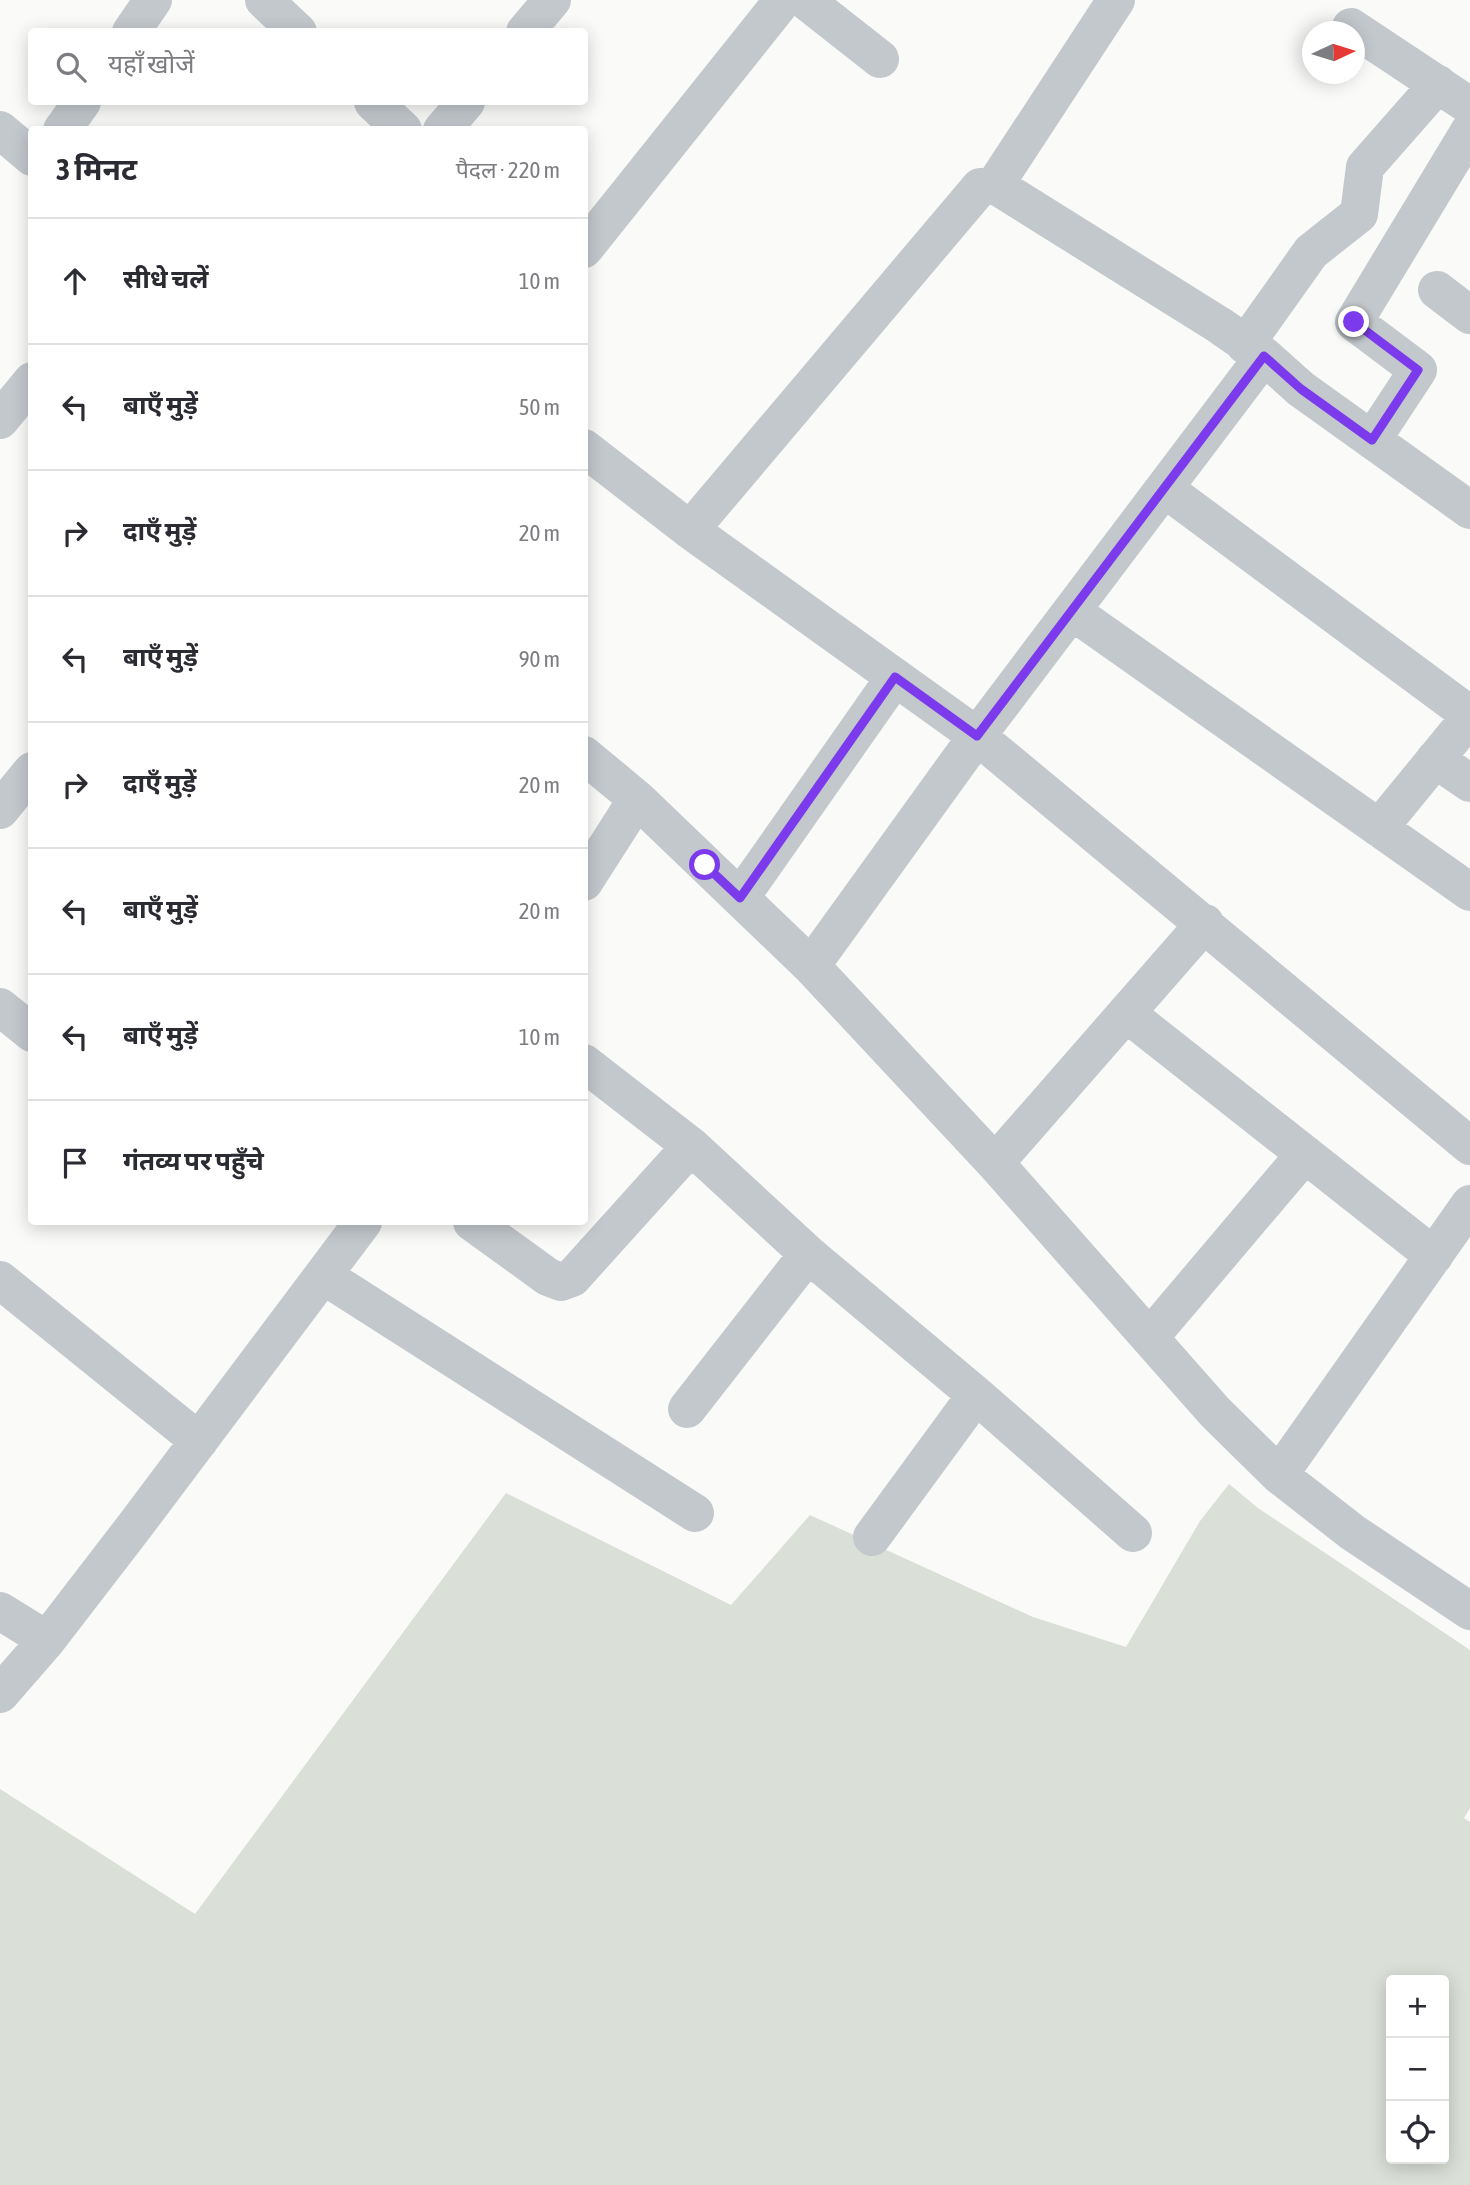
<!DOCTYPE html>
<html lang="hi">
<meta charset="utf-8">
<style>
body{margin:0;font-family:"Asap Condensed","Noto Sans Devanagari",sans-serif;background:#f7f7f7;color:#2b2b33}
.controls{position:absolute;right:21px;bottom:21px;display:grid;overflow:hidden;border-radius:7px;box-shadow:0 4px 18px #0003}
.controls button{width:63px;height:63px;display:grid;place-items:center;padding:0;border:0;border-bottom:2px solid #e1e1e2;background:#fff;color:#2b2b33;font:35px sans-serif}
.compass{position:absolute;left:1302px;top:21px;width:63px;height:63px;border-radius:50%;background:#fff;box-shadow:0 4px 18px #0003;rotate:86deg}
.stop{position:absolute;width:21px;height:21px;margin:-16px;border:5px solid #7c3aed;border-radius:50%;background:#fff}
.stop.end{background:#7c3aed;border-color:#fff;box-shadow:0 2px 7px #0008}
.list{margin:0;padding:0;list-style:none}
h2{display:flex;justify-content:space-between;align-items:center;height:91px;margin:0;padding:0 28px;font-size:30px}
h2 small{font-size:23px;font-weight:400;color:#7c7c81}
.list li{display:grid;grid-template-columns:46px 1fr auto;gap:21px;align-items:center;box-sizing:border-box;height:126px;padding:0 28px;border-top:2px solid #e1e1e2}
.list b{display:block;font-size:26px;white-space:nowrap}
.list em{font-size:23px;font-style:normal;color:#7c7c81}
.icon{flex:none;width:38px;height:38px;fill:none;stroke:currentColor;stroke-width:2;stroke-linecap:round;stroke-linejoin:round}
.map{position:relative;flex:none;width:1470px;height:2185px;overflow:hidden}
.search{position:absolute;background:#fff;box-shadow:0 4px 18px #0003;left:28px;top:28px;width:560px;height:77px;display:flex;align-items:center;gap:18px;box-sizing:border-box;padding:0 24px;border-radius:7px;color:#7c7c81;font-size:26px}
.panel{position:absolute;background:#fff;box-shadow:0 4px 18px #0003;left:28px;top:126px;width:560px;height:1099px;border-radius:7px}
.map>svg:first-child{display:block}
</style>
<div class="map">
<svg width="1470" height="2185" viewBox="0 0 1470 2185">
<rect width="100%" height="100%" fill="#fafaf8"/>
<path fill="#dadfd7" fill-rule="evenodd" d="M1229,1484L1258,1508L1470,1650V1808L1464,1818L1470,1822V2185H0V1789L195,1914L506,1493L731,1605L810,1515L1033,1617L1126,1647L1200,1521ZM1391,1980H1444V2159H1391Z"/>
<g fill="none" stroke-linecap="round" stroke-linejoin="round">
<path stroke="#c3c8cc" stroke-width="38" d="M264,0L298,32
M805,0L880,59
M1351,27L1470,106
M131,32L153,0
M525,32L552,0
M373,102L403,130
M0,130L32,157
M62,130L82,102
M442,130L466,102
M995,185L1116,0
M584,249L783,0
M1437,290L1470,315
M1245,345L1311,252L1359,214L1365,167L1438,84
M0,420L32,381
M1372,440L1418,370L1354,322L1470,130
M584,448L690,530L977,736L1470,1146
M1165,489L1470,715
M690,530L980,187L995,185L1219,325L1264,356L1301,389L1470,510
M1073,612L1470,892
M584,755L637,799L584,882
M1435,759L1470,783
M637,799L811,966L995,1163L1215,1412L1279,1475L1352,1532L1470,1611
M0,810L32,771
M1379,828L1470,717
M740,898L895,677
M811,966L977,736L1264,356
M0,1007L32,1033
M1126,1013L1434,1256
M584,1063L691,1146L808,1254L976,1395L1133,1533
M995,1163L1205,923
M472,1222L548,1277L561,1282L572,1278L691,1146
M324,1276L695,1513
M0,1280L199,1441
M1150,1337L1305,1154
M687,1409L808,1254
M1279,1475L1470,1204
M872,1537L976,1395
M0,1611L47,1640
M0,1694L47,1640L134,1527L363,1222"/>
</g>
<g fill="none" stroke-linecap="round" stroke-linejoin="round">
<path stroke="#7c3aed" stroke-width="9" d="M705,865L740,898L895,677L977,736L1264,356L1301,389L1372,440L1418,370L1354,322"/>
</g>
</svg>
<div class="controls">
<button>+</button>
<button>−</button>
<button><svg class="icon" aria-label="locate" viewBox="0 0 24 24"><circle cx="12" cy="12" r="6"/><path d="M12 2v4M12 18v4M2 12h4M18 12h4"/></svg></button>
</div>
<svg class="compass" viewBox="-18 -18 36 36"><path d="M0-13l5 13h-10z" fill="#e53935"/><path d="M0 13l5-13h-10z" fill="#7c7c81"/></svg>
<div class="stop" style="left:705px;top:865px"></div>
<div class="stop end" style="left:1354px;top:322px"></div>
<div class="search"><svg class="icon" aria-label="search" viewBox="0 0 24 24"><circle cx="10" cy="10" r="6"/><path d="M15 15l6 6"/></svg>यहाँ खोजें</div>
<section class="panel">
<h2>3 मिनट<small>पैदल · 220 m</small></h2>
<ul class="list">
<li><svg class="icon" aria-label="ahead" viewBox="0 0 24 24"><path d="M12 20V5M6 11l6-6 6 6"/></svg><div><b>सीधे चलें</b></div><em>10 m</em></li>
<li><svg class="icon" aria-label="left" viewBox="0 0 24 24"><path d="M17 20v-9H6M10 6l-5 5 5 5"/></svg><div><b>बाएँ मुड़ें</b></div><em>50 m</em></li>
<li><svg class="icon" aria-label="right" viewBox="0 0 24 24"><path d="M7 20v-9h11M14 6l5 5-5 5"/></svg><div><b>दाएँ मुड़ें</b></div><em>20 m</em></li>
<li><svg class="icon" aria-label="left" viewBox="0 0 24 24"><path d="M17 20v-9H6M10 6l-5 5 5 5"/></svg><div><b>बाएँ मुड़ें</b></div><em>90 m</em></li>
<li><svg class="icon" aria-label="right" viewBox="0 0 24 24"><path d="M7 20v-9h11M14 6l5 5-5 5"/></svg><div><b>दाएँ मुड़ें</b></div><em>20 m</em></li>
<li><svg class="icon" aria-label="left" viewBox="0 0 24 24"><path d="M17 20v-9H6M10 6l-5 5 5 5"/></svg><div><b>बाएँ मुड़ें</b></div><em>20 m</em></li>
<li><svg class="icon" aria-label="left" viewBox="0 0 24 24"><path d="M17 20v-9H6M10 6l-5 5 5 5"/></svg><div><b>बाएँ मुड़ें</b></div><em>10 m</em></li>
<li><svg class="icon" aria-label="arrive" viewBox="0 0 24 24"><path d="M6 21V4h12l-3 4 3 4H6"/></svg><div><b>गंतव्य पर पहुँचे</b></div></li>
</ul>
</section>
</div>
